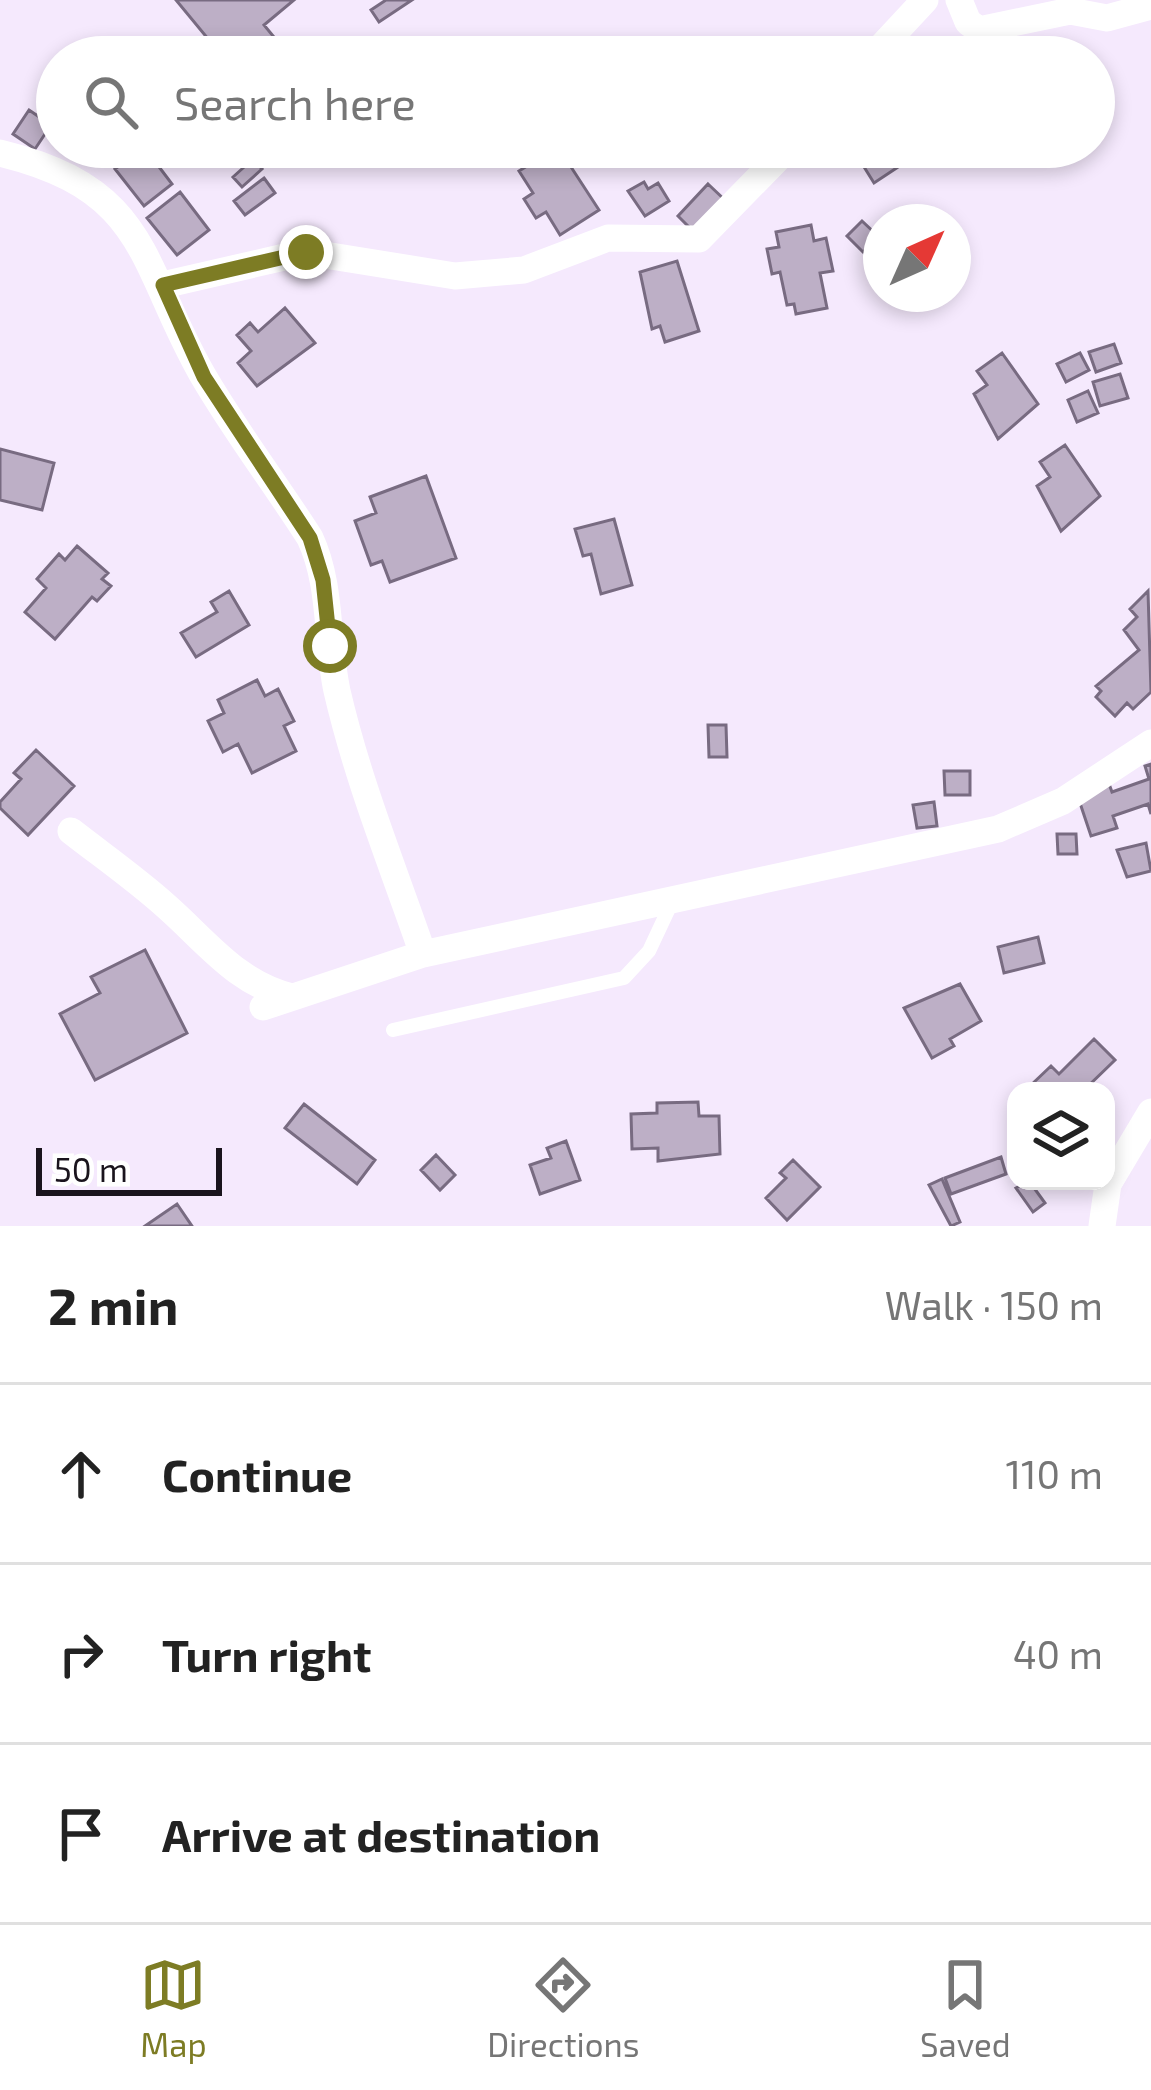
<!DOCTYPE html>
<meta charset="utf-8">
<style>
body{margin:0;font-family:"Exo 2",sans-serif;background:#f6f6f6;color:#222}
.controls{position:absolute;right:36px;bottom:36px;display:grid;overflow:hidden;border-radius:24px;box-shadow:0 6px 18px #0003}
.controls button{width:108px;height:108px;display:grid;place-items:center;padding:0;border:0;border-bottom:3px solid #e0e0e0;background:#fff;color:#222;font:60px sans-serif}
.compass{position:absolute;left:863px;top:204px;width:108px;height:108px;border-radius:50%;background:#fff;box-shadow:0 6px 18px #0003;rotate:45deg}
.scale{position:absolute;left:36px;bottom:30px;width:186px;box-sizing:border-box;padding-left:12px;border:6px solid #1a141d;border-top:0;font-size:33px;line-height:42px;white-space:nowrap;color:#1a141d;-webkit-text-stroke:9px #fff;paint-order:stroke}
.stop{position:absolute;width:36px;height:36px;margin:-27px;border:9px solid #7d7c24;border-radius:50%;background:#fff}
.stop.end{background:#7d7c24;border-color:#fff;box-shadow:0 3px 12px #0008}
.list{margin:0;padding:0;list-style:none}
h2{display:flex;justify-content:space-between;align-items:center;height:156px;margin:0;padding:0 48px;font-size:51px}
h2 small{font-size:39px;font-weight:400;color:#767676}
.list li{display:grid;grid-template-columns:78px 1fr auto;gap:36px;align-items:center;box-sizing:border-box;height:180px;padding:0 48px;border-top:3px solid #e0e0e0}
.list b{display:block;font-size:45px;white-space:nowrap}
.list em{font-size:39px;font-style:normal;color:#767676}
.icon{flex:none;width:66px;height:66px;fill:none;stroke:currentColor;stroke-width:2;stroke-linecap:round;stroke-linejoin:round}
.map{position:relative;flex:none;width:1151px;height:1226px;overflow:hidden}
.search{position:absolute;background:#fff;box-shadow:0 6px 18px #0003;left:36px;right:36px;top:36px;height:132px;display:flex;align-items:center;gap:30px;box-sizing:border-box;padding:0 42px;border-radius:66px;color:#767676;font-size:45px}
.sheet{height:696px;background:#fff}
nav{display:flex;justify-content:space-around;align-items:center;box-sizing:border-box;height:168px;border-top:3px solid #e0e0e0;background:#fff;font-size:33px;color:#767676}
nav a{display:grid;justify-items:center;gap:6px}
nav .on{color:#7d7c24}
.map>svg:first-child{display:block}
</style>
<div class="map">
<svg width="1151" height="1226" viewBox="0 0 1151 1226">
<rect width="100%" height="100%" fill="#f5e9fd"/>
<path fill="#bdafc6" stroke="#786b81" stroke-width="3" d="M176,0H294L264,25L287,53L223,57Z
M386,0H412L379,22L371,10Z
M922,38L934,57H893Z
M29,110L51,125L35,149L13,134Z
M144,147L172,184L144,206L115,169Z
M558,147L599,210L560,235L546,212L536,218L524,199L533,193L519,171Z
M868,147H885L898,167L874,183L856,154Z
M253,159L262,169L242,187L233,177Z
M264,178L275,193L245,215L234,201Z
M644,182L648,189L658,183L669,201L645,216L628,191Z
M708,184L727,202L696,234L678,216Z
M180,192L209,230L177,255L147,218Z
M862,221L879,237L863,252L847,236Z
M811,225L814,241L826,238L833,271L820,273L827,308L796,314L794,304L787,305L780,272L772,274L767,249L779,247L776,232Z
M677,261L699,331L665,342L660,326L652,329L640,272Z
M285,308L315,343L257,386L238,363L251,351L237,335L250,323L258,332Z
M1114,344L1121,363L1096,372L1089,352Z
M1002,353L1038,404L998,439L974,394L987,385L977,371Z
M1080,353L1089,370L1066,382L1057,364Z
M1120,374L1128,398L1100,406L1093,382Z
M1088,391L1098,413L1077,422L1068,400Z
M1065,445L1100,496L1061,531L1037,486L1050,477L1040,462Z
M0,449L54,463L42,510L0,500Z
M426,476L456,558L390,582L382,561L371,565L355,521L376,513L370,497Z
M614,519L632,585L601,594L591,554L583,556L575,529Z
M77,546L108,573L102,579L111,586L97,601L92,597L55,639L25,612L46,588L37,579L59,554L65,560Z
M229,591L249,625L196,657L181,633L217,612L211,602Z
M1148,591L1151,692L1133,709L1127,703L1115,716L1096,697L1101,691L1096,686L1139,650L1124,630L1137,617L1130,609Z
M257,680L265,696L278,689L294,721L284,726L296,751L252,773L238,744L223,752L208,721L224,713L218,700Z
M708,725H726L727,757H709Z
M36,750L74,786L28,835L0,808V802L21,779L14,773Z
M1151,764V814L1148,804L1113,816L1117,828L1091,836L1079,800L1108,781L1112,792L1149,779L1145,766Z
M944,771H970V795H945Z
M934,802L937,826L917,828L913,805Z
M1057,834H1076L1077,854H1058Z
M1146,843L1151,871L1127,877L1117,850Z
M1038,937L1044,963L1004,973L998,947Z
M145,950L187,1033L95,1080L60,1014L100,993L91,977Z
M960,984L981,1021L950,1039L954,1046L932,1058L904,1008Z
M1094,1039L1115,1060L1083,1091H1036L1031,1085L1051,1066L1059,1074Z
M698,1102L699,1116H719L720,1154L658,1161V1148L632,1149L631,1114L657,1113V1103Z
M304,1104L375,1160L357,1184L285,1128Z
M566,1141L580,1180L540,1194L530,1165L551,1158L547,1148Z
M436,1155L455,1175L440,1190L421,1170Z
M1001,1157L1006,1174L951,1194L945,1178Z
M793,1160L820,1187L787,1220L766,1198L786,1178L780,1173Z
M942,1179L960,1222L951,1226L929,1185Z
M1029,1181L1045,1203L1033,1212L1016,1188Z
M177,1204L192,1226H145Z"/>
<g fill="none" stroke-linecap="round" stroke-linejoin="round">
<path stroke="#fff" stroke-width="14" d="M393,1030L624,978L649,951L671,904"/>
<path stroke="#fff" stroke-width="27" d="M959,0L968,22L979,30L1070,11L1107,18L1151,6
M872,57L925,0
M0,153C149,189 139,263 202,374C235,431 275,483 310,538C332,585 326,640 337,691C358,782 393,867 423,954
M163,285L306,252L455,276L524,270L608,238L699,239L789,147
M71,831C103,856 136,879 166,906C208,943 236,983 292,997
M263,1007L423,954L998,829L1063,801L1151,743
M1102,1226L1108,1184L1151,1112"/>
</g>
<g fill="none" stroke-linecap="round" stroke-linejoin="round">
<path stroke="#7d7c24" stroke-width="15" d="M306,252L163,285L204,377L310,538L323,580L330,646"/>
</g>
</svg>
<div class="controls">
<button><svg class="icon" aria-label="layers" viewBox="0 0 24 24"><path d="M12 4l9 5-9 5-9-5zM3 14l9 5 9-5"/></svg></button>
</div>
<svg class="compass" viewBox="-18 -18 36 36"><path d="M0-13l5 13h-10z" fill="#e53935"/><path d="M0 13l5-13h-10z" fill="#767676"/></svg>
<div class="scale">50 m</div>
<div class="stop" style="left:330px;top:646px"></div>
<div class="stop end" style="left:306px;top:252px"></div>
<div class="search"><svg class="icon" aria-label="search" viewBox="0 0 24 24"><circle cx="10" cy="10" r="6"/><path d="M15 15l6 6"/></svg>Search here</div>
</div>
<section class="sheet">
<h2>2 min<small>Walk · 150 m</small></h2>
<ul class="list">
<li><svg class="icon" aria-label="ahead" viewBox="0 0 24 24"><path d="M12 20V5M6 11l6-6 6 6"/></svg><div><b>Continue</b></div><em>110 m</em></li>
<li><svg class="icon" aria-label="right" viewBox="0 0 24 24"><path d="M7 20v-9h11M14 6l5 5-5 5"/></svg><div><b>Turn right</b></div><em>40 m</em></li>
<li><svg class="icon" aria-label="arrive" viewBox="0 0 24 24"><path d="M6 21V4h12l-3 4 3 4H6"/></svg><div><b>Arrive at destination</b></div></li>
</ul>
</section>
<nav>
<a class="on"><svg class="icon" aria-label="map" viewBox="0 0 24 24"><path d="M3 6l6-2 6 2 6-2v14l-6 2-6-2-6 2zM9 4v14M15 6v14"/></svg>Map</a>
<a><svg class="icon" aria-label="directions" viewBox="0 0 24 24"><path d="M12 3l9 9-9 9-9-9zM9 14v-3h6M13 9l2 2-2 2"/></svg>Directions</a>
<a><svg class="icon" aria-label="saved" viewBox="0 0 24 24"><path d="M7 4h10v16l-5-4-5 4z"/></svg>Saved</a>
</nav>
